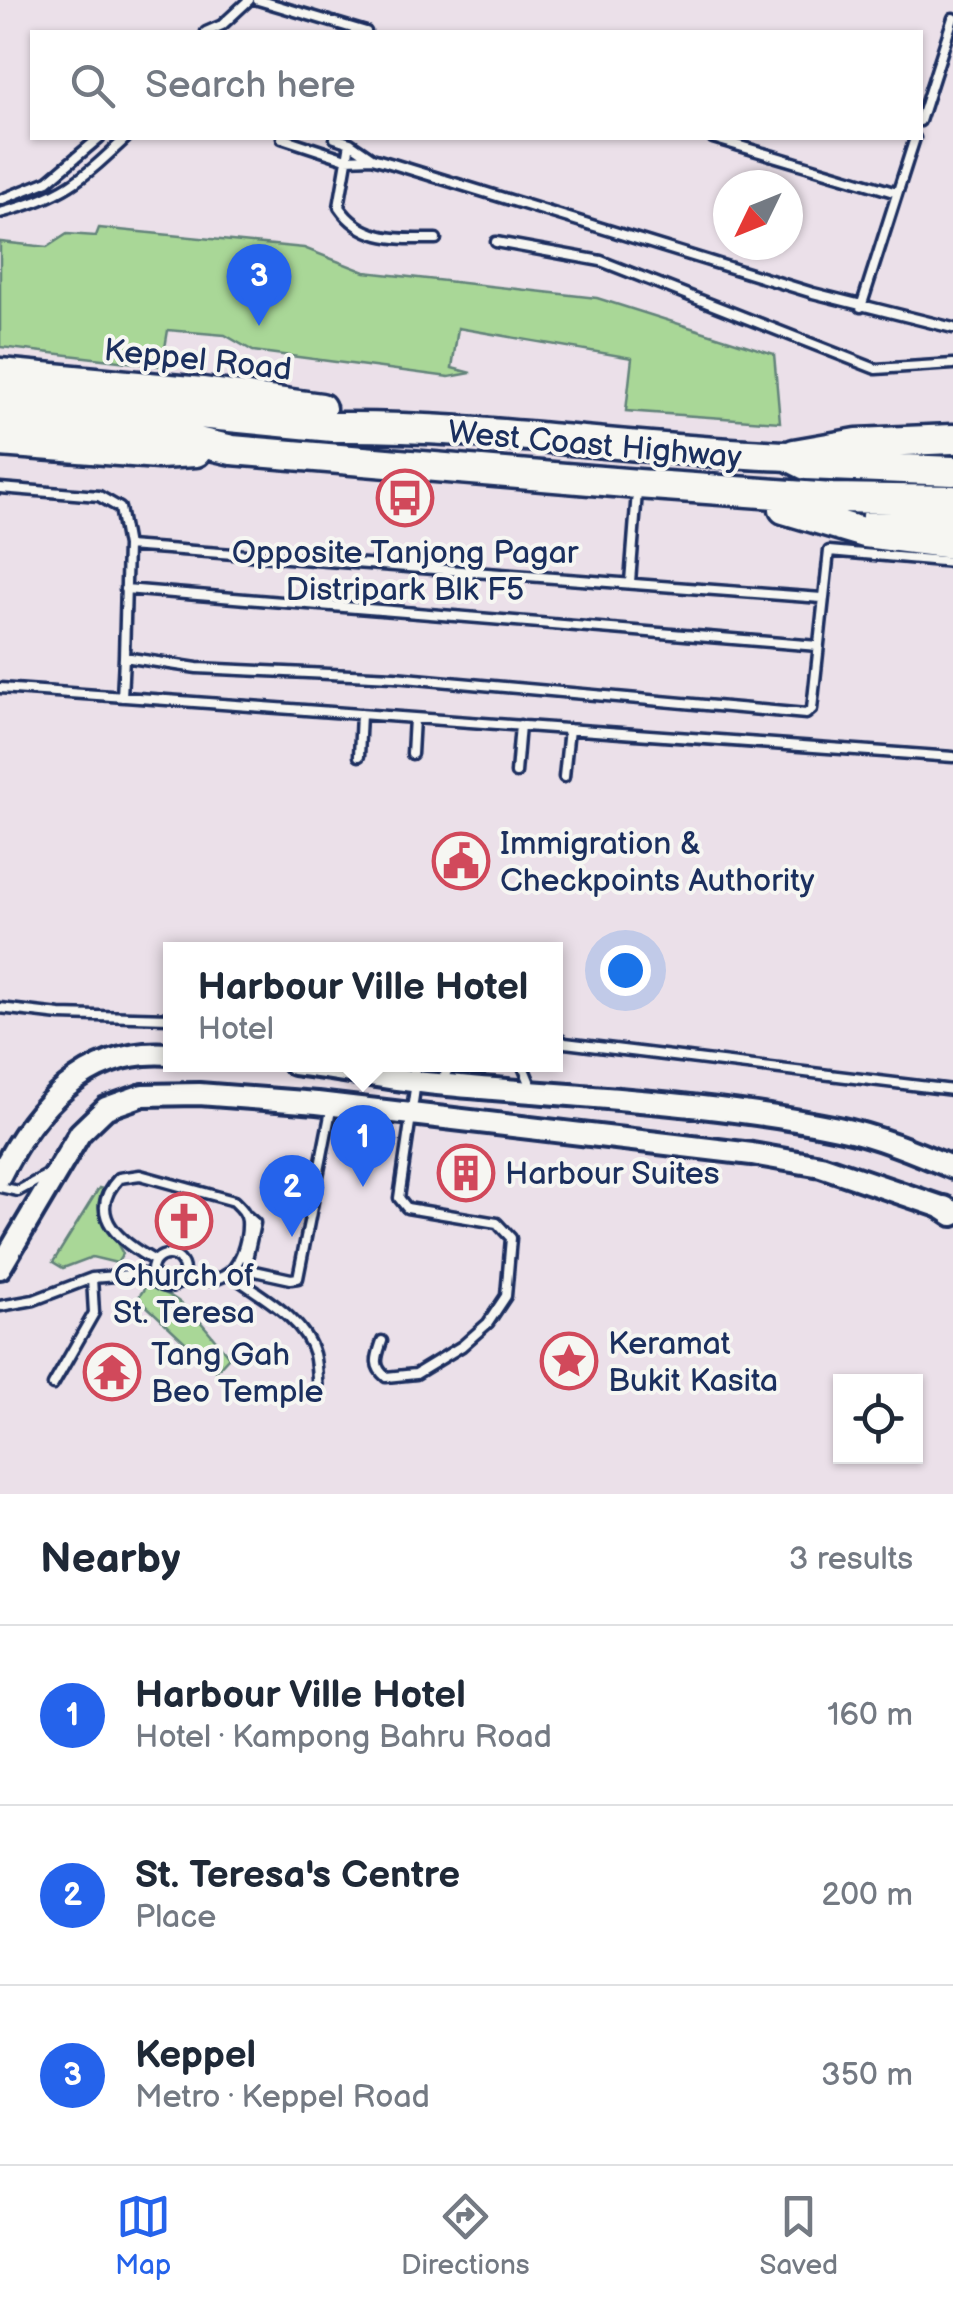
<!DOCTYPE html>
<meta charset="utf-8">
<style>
body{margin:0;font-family:"Balsamiq Sans",sans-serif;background:#f6f6f7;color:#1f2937}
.controls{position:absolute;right:30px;bottom:30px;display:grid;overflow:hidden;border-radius:0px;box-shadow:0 2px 8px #0004}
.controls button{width:90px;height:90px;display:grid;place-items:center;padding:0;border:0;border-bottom:2px solid #e0e1e3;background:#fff;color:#1f2937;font:50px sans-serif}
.compass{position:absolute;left:713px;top:170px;width:90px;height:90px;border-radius:50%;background:#fff;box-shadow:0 2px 8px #0004;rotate:227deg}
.you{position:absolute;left:625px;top:970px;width:35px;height:35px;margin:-25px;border:8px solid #fff;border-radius:50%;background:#1a73e8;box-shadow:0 0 0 15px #1a73e833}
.badge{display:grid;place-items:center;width:65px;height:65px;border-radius:50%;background:#2563eb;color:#fff;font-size:32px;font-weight:700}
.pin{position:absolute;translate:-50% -82px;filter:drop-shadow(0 2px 5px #0008)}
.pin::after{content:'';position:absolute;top:52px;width:35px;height:30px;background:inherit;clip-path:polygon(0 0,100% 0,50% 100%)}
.popup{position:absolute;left:163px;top:942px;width:400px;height:130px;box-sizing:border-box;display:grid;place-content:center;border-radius:0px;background:#fff;filter:drop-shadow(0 2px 8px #0005);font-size:32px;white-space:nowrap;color:#747a83}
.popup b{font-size:38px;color:#1f2937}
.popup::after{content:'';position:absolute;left:50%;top:100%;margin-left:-20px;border:20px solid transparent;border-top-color:#fff}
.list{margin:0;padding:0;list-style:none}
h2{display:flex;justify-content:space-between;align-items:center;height:130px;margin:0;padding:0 40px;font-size:42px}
h2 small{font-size:32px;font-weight:400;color:#747a83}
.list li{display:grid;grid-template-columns:65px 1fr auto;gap:30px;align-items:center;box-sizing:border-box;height:180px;padding:0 40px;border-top:2px solid #e0e1e3}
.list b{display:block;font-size:38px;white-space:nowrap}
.list p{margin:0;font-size:32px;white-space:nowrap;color:#747a83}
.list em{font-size:32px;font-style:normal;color:#747a83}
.icon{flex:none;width:55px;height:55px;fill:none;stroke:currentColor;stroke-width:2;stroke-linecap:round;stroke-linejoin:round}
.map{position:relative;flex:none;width:953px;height:1494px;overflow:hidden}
.search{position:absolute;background:#fff;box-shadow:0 2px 8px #0004;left:30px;right:30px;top:30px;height:110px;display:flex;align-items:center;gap:25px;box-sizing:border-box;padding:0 35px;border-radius:0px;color:#747a83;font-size:38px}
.sheet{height:670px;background:#fff}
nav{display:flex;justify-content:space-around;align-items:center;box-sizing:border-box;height:140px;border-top:2px solid #e0e1e3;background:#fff;font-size:28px;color:#747a83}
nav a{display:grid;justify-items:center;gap:5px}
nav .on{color:#2563eb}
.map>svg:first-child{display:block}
</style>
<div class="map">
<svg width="953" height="1494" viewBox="0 0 953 1494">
<rect width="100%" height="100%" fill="#ebe0e9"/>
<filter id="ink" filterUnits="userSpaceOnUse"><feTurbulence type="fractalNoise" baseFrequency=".01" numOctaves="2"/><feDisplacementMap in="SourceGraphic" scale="20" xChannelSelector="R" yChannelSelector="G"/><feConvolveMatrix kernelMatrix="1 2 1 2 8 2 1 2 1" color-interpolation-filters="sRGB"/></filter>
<g filter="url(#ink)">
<path fill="#a9d797" stroke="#62837a" stroke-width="2.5" d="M99,228L304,248L365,272L597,298L774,354L780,422L626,411L632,358L458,328L452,368L471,373L449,377L253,351L225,335L168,330L162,366L0,347V242L47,247L67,234L96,236Z
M99,1188L107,1190L110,1230L123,1254L117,1263L92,1257L63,1268L53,1262Z
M146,1286C184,1295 206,1328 229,1357L216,1371L138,1298Z"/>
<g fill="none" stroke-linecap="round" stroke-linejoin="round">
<g stroke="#1b2f5e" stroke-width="15">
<path id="lane" d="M258,0L366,32
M206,32L222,25L249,0
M920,121L953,18
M282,138L346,159L372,158L393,164L813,293L953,328
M335,138L350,143L372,158
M713,138L897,193
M350,143L339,207C363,242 398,239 436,239
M0,200L48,181L99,138
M0,213C64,196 79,182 126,138
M496,242L601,261L876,369L953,364
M861,307L915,138
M0,488L99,496L120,508L127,546
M630,582L637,492
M125,589L818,646
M822,598L127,546L124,657L197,668L394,677L806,714L812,709L829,551L953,562
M0,688L953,757
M122,697L124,657
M412,754L414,718
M359,756L361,714
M516,773L520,725
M564,777L569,729
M0,1008L60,1015L170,1018
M556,1037L565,1043L953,1090
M522,1064L532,1088
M441,1082L451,1064
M0,1187L18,1191L49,1174
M247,1216L255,1223L247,1259L250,1270L291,1279L298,1278L332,1105
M152 1271a16 16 0 1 1 32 0a16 16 0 1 1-32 0Z
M155,1261C124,1244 83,1216 119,1178L140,1175L234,1201C240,1207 246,1212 247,1221C248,1239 240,1270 222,1277C209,1283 196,1279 183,1277
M229,1273C258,1295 304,1317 314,1354C317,1367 317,1381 318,1394
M0,1306L34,1300L92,1278L152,1273
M382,1341C377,1356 372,1366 386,1377L416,1374L462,1346L488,1323L506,1296L511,1238L497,1223L407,1208L399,1198L416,1082L413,1064
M53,1385L94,1313L92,1278"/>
</g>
<g stroke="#1b2f5e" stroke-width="28">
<path id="secondary" d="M294,1064C342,1069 389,1080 437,1084C571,1097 706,1101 838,1128C877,1136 916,1152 953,1168
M0,1176C33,1108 88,1047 170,1054
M0,1268L80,1133L106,1108L143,1095L199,1094L317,1103L752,1154L821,1166L953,1211"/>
</g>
<g stroke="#1b2f5e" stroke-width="30">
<path id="primary" d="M944,1208L953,1214"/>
</g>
<g stroke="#1b2f5e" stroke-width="35">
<path id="highway" d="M0,373L202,392L321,408
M0,395L332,427C484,425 635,451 788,456L806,465L953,471
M0,421L162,434L232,450L638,484L832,498L953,500
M0,442L158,454L196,452
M794,454L857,443L953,439
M784,509L865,533L953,544
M877,516L953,521"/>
</g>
<use href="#lane" stroke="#f6f6f2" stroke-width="8"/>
<use href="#secondary" stroke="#f6f6f2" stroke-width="20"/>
<use href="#primary" stroke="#f6f6f2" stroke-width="22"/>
<use href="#highway" stroke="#f6f6f2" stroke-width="28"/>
</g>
</g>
<defs>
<g id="bus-ring" transform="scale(2.875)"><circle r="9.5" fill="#f6f6f2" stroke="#d1495b" stroke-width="1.5"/><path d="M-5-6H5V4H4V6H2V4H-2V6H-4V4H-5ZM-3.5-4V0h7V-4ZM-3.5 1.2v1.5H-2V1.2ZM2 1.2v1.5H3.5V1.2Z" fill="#d1495b"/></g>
<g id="civic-ring" transform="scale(2.875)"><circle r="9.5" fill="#f6f6f2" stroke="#d1495b" stroke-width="1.5"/><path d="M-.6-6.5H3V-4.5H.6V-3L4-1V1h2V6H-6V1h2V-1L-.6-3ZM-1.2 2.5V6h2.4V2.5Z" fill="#d1495b"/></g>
<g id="building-ring" transform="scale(2.875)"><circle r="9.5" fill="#f6f6f2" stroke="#d1495b" stroke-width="1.5"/><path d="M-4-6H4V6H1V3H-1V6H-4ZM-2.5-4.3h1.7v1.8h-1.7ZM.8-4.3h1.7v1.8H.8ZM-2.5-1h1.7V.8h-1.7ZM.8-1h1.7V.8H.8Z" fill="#d1495b"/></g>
<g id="church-ring" transform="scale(2.875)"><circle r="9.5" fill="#f6f6f2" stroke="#d1495b" stroke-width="1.5"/><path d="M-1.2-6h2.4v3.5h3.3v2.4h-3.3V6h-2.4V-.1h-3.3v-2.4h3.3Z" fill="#d1495b"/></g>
<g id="sight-ring" transform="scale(2.875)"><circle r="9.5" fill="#f6f6f2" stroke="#d1495b" stroke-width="1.5"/><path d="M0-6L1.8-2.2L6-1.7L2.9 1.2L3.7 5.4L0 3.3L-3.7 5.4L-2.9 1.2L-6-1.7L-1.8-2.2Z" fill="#d1495b"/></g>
<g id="temple-ring" transform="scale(2.875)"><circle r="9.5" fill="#f6f6f2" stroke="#d1495b" stroke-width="1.5"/><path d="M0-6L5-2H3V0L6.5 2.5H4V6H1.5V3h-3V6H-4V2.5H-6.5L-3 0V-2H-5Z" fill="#d1495b"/></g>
</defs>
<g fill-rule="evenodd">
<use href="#bus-ring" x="405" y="498"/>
<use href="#civic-ring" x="461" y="861"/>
<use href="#building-ring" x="466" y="1173"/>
<use href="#church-ring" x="184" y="1221"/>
<use href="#sight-ring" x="569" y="1361"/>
<use href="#temple-ring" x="112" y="1372"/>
</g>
<g text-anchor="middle" stroke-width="8" stroke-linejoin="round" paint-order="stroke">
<g font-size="32" fill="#1b2f5e" stroke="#f6f6f2">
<text transform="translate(198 359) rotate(6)" y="11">Keppel Road</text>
<text transform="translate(595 444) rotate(5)" y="11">West Coast Highway</text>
</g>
<g font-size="32" fill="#1b2f5e" stroke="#f6f6f2" text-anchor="start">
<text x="405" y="563" text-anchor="middle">Opposite Tanjong Pagar<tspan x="405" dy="37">Distripark Blk F5</tspan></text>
<text x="500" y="854">Immigration &amp;<tspan x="500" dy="37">Checkpoints Authority</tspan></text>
<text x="505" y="1184">Harbour Suites</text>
<text x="184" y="1286" text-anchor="middle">Church of<tspan x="184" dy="37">St. Teresa</tspan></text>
<text x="608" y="1354">Keramat<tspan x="608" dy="37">Bukit Kasita</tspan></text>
<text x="151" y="1365">Tang Gah<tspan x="151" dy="37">Beo Temple</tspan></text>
</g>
</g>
</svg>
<div class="controls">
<button><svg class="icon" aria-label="locate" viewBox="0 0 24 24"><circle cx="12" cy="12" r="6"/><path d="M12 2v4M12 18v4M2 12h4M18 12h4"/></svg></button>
</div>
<svg class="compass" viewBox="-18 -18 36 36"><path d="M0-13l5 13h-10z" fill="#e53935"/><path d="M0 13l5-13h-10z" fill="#747a83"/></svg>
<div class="you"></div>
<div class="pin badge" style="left:363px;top:1187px">1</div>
<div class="popup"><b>Harbour Ville Hotel</b>Hotel</div>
<div class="pin badge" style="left:292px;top:1237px">2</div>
<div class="pin badge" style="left:259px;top:326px">3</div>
<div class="search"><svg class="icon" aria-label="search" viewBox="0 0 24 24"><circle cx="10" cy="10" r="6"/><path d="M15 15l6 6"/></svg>Search here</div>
</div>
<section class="sheet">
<h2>Nearby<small>3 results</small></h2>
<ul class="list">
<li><span class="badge">1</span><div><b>Harbour Ville Hotel</b><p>Hotel · Kampong Bahru Road</p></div><em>160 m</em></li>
<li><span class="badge">2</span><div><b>St. Teresa's Centre</b><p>Place</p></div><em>200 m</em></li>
<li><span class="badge">3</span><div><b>Keppel</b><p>Metro · Keppel Road</p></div><em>350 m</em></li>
</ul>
</section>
<nav>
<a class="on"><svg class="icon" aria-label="map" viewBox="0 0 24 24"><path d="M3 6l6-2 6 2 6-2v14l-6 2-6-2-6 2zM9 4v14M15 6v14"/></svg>Map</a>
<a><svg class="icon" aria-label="directions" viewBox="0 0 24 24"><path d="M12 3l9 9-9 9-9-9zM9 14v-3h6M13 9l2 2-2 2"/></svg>Directions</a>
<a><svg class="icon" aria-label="saved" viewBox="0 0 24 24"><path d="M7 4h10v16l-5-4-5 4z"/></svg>Saved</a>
</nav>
